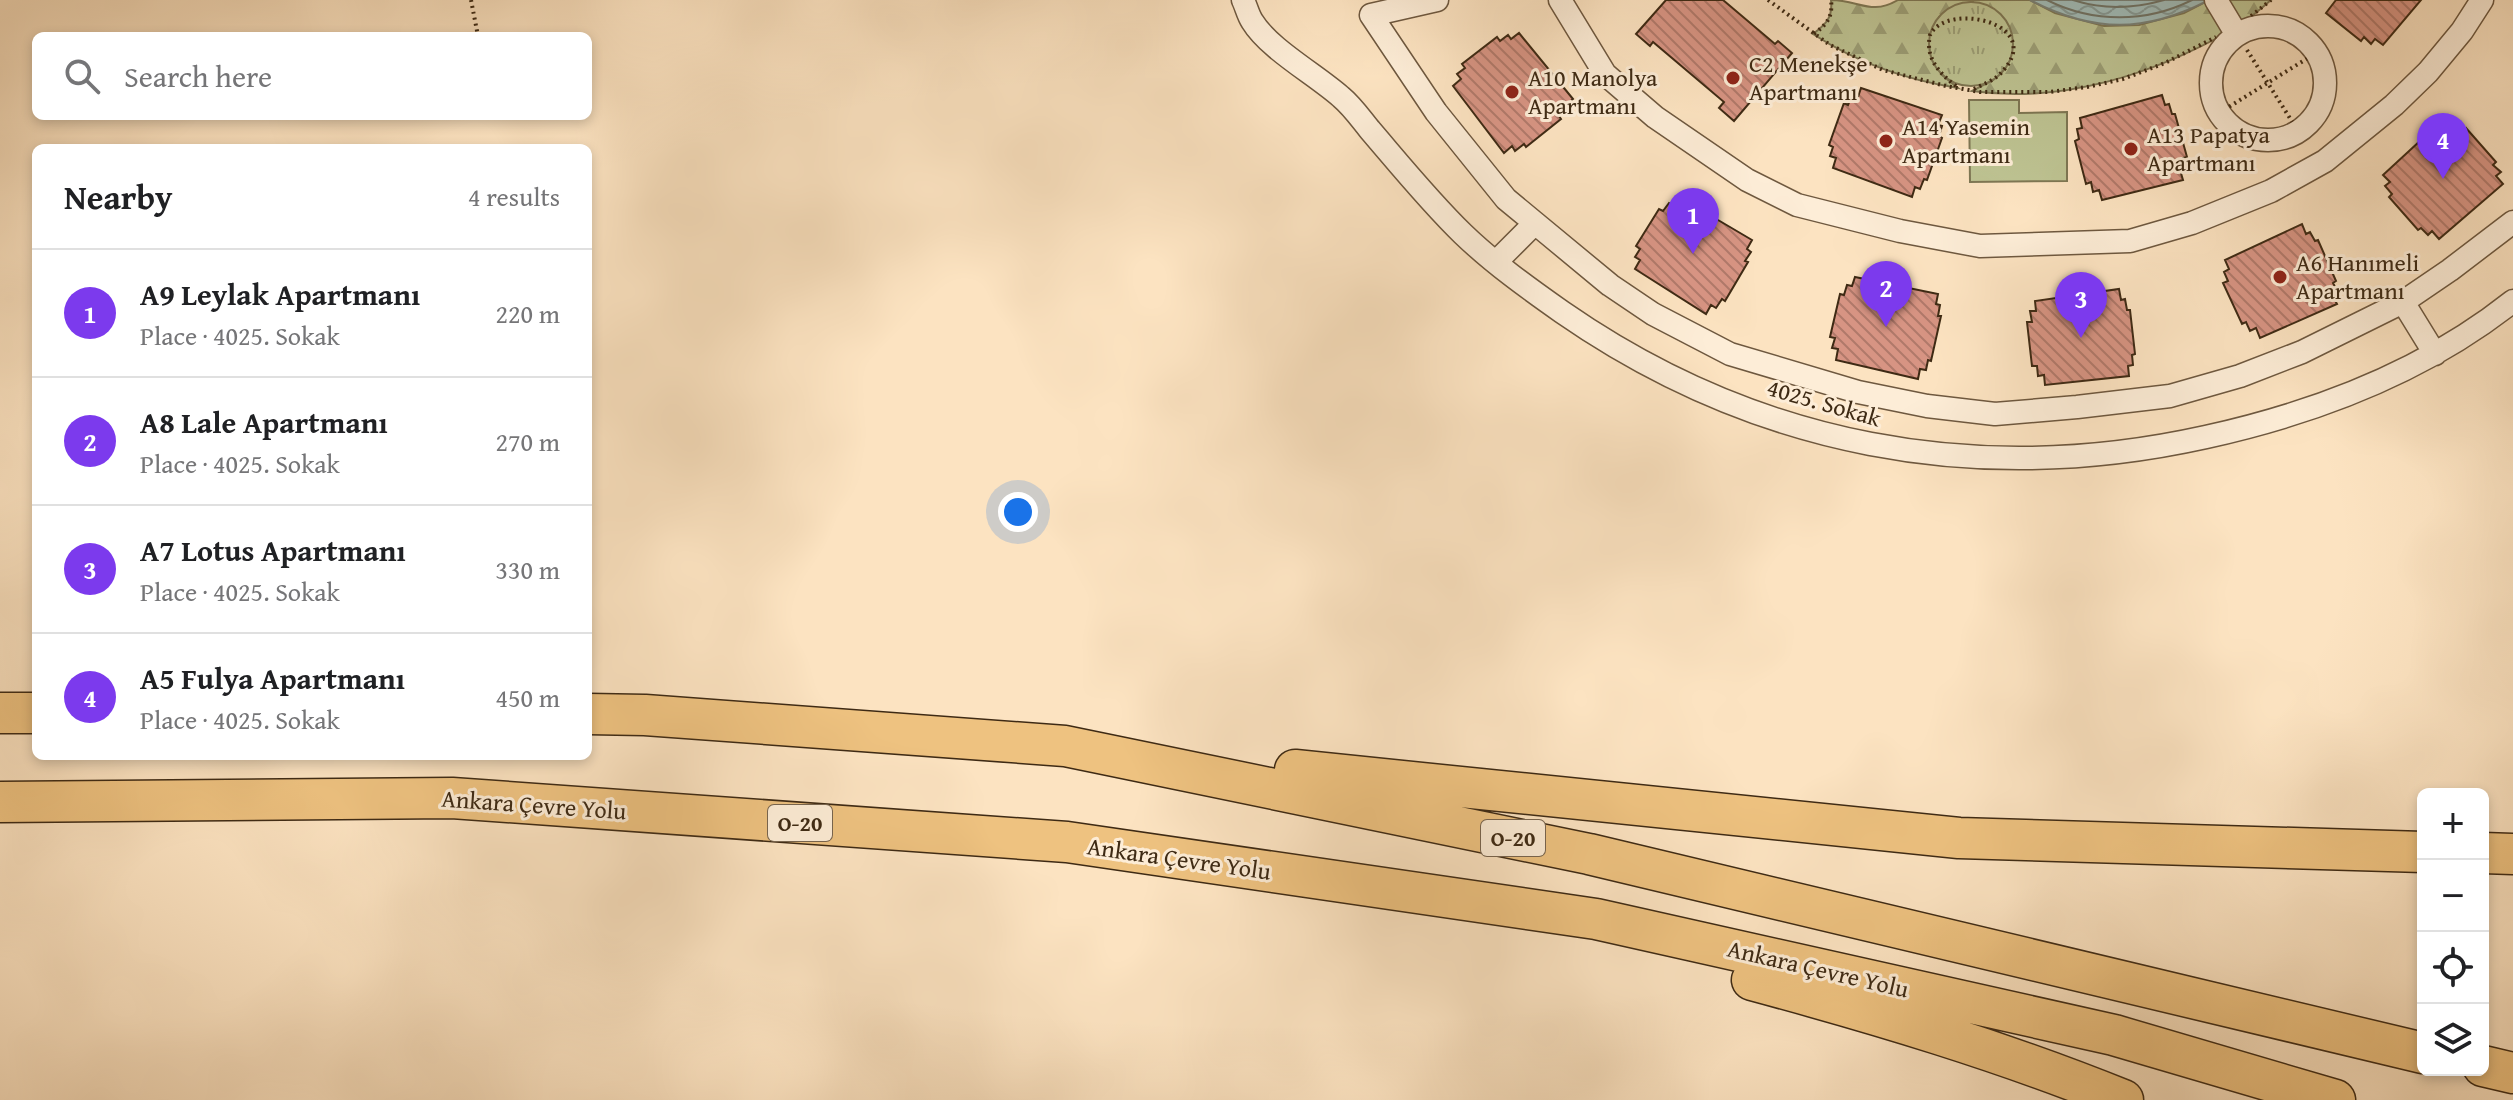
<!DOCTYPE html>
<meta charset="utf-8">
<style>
body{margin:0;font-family:"Gentium Book Plus",serif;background:#f2f2f2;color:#202124}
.controls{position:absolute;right:24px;bottom:24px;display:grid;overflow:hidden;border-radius:12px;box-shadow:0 4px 12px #0003}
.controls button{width:72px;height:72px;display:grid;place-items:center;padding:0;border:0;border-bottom:2px solid #e0e0e0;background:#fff;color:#202124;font:40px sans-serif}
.you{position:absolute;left:1018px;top:512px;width:28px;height:28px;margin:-20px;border:6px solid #fff;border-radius:50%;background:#1a73e8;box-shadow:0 0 0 12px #1a73e833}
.badge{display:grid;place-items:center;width:52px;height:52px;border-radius:50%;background:#7c3aed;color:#fff;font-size:26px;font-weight:700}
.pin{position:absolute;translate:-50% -66px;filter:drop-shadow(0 2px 4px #0008)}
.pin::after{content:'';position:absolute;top:42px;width:28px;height:24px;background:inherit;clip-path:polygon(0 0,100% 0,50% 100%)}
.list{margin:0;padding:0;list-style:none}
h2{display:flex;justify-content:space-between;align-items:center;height:104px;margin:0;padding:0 32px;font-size:34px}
h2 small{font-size:26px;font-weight:400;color:#757577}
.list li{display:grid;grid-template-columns:52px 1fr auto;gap:24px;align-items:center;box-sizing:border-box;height:128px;padding:0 32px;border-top:2px solid #e0e0e0}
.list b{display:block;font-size:30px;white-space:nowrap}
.list p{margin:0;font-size:26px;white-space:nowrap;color:#757577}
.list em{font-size:26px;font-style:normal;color:#757577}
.icon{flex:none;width:44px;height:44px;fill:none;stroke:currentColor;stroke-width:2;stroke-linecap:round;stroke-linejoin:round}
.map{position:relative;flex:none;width:2513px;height:1100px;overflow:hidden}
.search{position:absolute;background:#fff;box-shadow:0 4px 12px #0003;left:32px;top:32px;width:560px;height:88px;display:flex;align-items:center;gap:20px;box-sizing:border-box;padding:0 28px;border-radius:12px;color:#757577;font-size:30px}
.panel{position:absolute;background:#fff;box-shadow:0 4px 12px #0003;left:32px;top:144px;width:560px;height:616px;border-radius:12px}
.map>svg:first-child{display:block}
</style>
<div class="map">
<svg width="2513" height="1100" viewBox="0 0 2513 1100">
<defs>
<pattern id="forest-firs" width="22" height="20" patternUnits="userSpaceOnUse" patternTransform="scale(2)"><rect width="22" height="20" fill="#bec493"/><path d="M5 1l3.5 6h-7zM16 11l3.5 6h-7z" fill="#9c9f77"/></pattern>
<pattern id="park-tufts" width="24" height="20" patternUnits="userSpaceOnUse" patternTransform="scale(2)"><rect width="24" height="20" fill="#bec493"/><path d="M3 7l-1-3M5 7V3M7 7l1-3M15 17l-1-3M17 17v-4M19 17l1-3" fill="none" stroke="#9c9f77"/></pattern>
<pattern id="water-waves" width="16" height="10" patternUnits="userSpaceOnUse" patternTransform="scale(2)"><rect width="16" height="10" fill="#a1bdba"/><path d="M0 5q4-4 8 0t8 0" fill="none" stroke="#859a96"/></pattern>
<pattern id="building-back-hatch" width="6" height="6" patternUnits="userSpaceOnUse" patternTransform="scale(2)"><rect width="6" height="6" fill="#d79483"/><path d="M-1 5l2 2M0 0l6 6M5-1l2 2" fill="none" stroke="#b0796a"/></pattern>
</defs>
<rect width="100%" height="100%" fill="#fce3c1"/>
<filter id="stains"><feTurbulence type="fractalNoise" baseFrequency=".0025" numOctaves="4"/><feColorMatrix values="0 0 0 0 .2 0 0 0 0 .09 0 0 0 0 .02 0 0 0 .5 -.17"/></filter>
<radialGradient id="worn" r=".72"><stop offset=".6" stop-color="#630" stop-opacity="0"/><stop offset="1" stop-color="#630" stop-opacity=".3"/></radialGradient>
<path fill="url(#forest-firs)" stroke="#7e7754" stroke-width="2" d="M1831,0C1859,0 1871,16 1898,0H2030L2055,13L2104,26L2139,25L2184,13L2209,0H2271C2259,10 2246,22 2232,30C2154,74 2062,104 1972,91L1993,80L1973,2L1961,4L1939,17L1942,75L1958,88C1907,80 1856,62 1813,34C1826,24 1833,18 1831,0Z"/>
<path fill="url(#park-tufts)" stroke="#7e7754" stroke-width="2" d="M1929 44a42 42 0 1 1 84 0a42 42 0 1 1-84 0Z"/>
<path fill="#bec493" stroke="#7e7754" stroke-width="2" d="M1969,100H2019V113L2067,112V181L1970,182Z"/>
<path fill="url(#water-waves)" stroke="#798278" stroke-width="2" d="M2030,0H2209C2145,33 2094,33 2030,0Z"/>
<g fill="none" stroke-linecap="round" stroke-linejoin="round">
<path stroke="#707467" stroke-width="2" d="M2047,0C2093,23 2146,23 2192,0
M2073,0C2104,10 2133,9 2164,0"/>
</g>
<path fill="url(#building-back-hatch)" stroke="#3e2a14" stroke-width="2" d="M1666,0H1723L1775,44L1778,41L1792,53L1734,121L1719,108L1724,102L1653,42L1650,46L1636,34Z
M2336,0H2421L2383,45L2375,39L2371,44L2364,37L2361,41L2326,13Z
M1519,33L1573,99L1565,106L1568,110L1559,116L1561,119L1526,147L1524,144L1515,151L1512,146L1504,153L1453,86L1461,79L1457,74L1465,68L1462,64L1497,37L1500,41L1508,35L1511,39Z
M1861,88L1942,115L1938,125L1942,126L1939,136L1942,138L1927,180L1924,179L1920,189L1915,187L1912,197L1833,168L1836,158L1830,156L1833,147L1829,145L1844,103L1848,105L1852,95L1858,97Z
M2162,95L2165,105L2169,104L2172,114H2175L2187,157L2183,158L2186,169L2180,170L2183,180L2102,200L2099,190L2093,192L2091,182L2086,184L2075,141L2079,139L2077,129L2082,128L2080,118Z
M2446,117L2453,125L2457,122L2464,130L2466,128L2496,162L2493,165L2501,172L2496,176L2503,184L2439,239L2432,231L2428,235L2421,228L2418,230L2389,197L2392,194L2385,186L2390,182L2383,175Z
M1679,197L1752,240L1747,249L1751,252L1745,261L1748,262L1725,301L1722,299L1716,308L1711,305L1706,314L1635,269L1640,260L1635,257L1640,249L1636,246L1659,209L1663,211L1669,203L1674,206Z
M2302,224L2306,234L2310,232L2315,241L2318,240L2336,281L2333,283L2338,292L2332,295L2337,304L2260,338L2256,328L2250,331L2246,322L2242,324L2223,283L2228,281L2224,272L2229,269L2225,260Z
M1855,277L1938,294L1936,304L1940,305L1938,316H1941L1931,361L1928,360L1926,370L1920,369L1918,379L1836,360L1838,349L1832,348L1835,338L1830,337L1840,294L1844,295L1847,285L1852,286Z
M2119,289L2121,300L2125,299L2127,310H2130L2135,354L2132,355L2133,365L2128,366L2129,376L2045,385L2044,375L2038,376L2037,366H2032L2027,322H2032L2030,311H2036L2035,301Z"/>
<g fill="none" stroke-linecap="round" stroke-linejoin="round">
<g stroke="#6e583f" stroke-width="25">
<path id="street" d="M1243,0C1246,6 1248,15 1252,21C1269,49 1315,74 1341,97C1352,106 1361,119 1370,130C1400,165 1430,202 1463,234C1493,263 1528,288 1562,312C1755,446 1976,488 2206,437C2315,413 2425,371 2513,301
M1437,0L1371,15L1436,112L1506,199L1610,285L1653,314L1730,354L1858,392L1927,406L1995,414L2077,407L2170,396L2240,376L2302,352L2403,302L2450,270L2513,222
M1560,0L1605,74L1655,117L1747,180L1797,205L1900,231L1980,246L2130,241L2192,223L2271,191L2325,161L2394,105L2428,72L2462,31L2482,0
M2216,0L2237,35
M2211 83a57 57 0 1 1 114 0a57 57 0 1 1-114 0Z
M1496,262L1535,223
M2403,302L2435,354"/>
</g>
<g stroke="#3e2a14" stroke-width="43">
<path id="highway" d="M0,713H36
M588,714L645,715L1065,746L1589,854L2423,1053
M1295,770L1959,838L2423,852
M0,802L452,798L1067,842L1596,919L2114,1035L2335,1100
M2483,853L2513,854
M1752,980C1878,1014 2002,1051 2123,1100
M2483,1066L2513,1073"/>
</g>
<path stroke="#3e2a14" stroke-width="4" stroke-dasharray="2 4" stroke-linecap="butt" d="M471,0L478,36
M1768,0L1830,45L1883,70L1946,86L1980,92H2049L2087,87L2123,79L2165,63L2216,37
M2251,16L2271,0
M1814,34C1827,24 1833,17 1831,0
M2247,50L2298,131
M1956,86C1939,73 1925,58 1930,35C1947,0 2050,24 2000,74C1993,81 1983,84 1974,89
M2219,113L2316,53"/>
<use href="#street" stroke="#fdedd7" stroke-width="22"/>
<use href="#highway" stroke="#eec280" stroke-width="40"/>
</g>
<g fill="#8f2418" stroke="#fdedd7" stroke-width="3">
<circle cx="1733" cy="78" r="8"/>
<circle cx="1512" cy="92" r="8"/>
<circle cx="1886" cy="141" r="8"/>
<circle cx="2131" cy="149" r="8"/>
<circle cx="2280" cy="277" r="8"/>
</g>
<g text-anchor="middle" stroke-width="6" stroke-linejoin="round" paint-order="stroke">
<g fill="#fdedd7" stroke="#77644e" stroke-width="2">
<rect x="768" y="805" width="64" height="36" rx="6"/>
<rect x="1481" y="820" width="64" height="36" rx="6"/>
</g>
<g font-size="22" font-weight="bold" fill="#3e2a14">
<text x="800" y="831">O-20</text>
<text x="1513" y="846">O-20</text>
</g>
<g font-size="24" fill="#3e2a14" stroke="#fdedd7" text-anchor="start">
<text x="1749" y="72">C2 Menekşe<tspan x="1749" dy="28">Apartmanı</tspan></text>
<text x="1528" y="86">A10 Manolya<tspan x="1528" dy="28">Apartmanı</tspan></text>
<text x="1902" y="135">A14 Yasemin<tspan x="1902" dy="28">Apartmanı</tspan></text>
<text x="2147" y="143">A13 Papatya<tspan x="2147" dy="28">Apartmanı</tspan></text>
<text x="2296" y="271">A6 Hanımeli<tspan x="2296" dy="28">Apartmanı</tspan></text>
</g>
<g font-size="24" fill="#3e2a14" stroke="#fdedd7">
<text transform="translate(1824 403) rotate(16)" y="8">4025. Sokak</text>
<text transform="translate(534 805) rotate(4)" y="8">Ankara Çevre Yolu</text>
<text transform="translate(1179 859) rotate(8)" y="8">Ankara Çevre Yolu</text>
<text transform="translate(1818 969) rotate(13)" y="8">Ankara Çevre Yolu</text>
</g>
</g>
<rect width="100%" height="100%" filter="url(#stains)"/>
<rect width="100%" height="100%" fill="url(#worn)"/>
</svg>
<div class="controls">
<button>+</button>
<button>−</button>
<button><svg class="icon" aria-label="locate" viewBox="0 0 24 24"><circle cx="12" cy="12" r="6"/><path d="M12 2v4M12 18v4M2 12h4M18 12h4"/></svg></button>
<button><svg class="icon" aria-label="layers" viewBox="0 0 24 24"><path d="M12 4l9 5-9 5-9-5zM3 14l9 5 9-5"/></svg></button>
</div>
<div class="you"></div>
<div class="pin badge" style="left:1693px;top:254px">1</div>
<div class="pin badge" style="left:1886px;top:327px">2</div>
<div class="pin badge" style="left:2081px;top:338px">3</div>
<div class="pin badge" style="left:2443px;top:179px">4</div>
<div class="search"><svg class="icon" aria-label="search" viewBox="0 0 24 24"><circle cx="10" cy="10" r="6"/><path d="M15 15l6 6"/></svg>Search here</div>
<section class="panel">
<h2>Nearby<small>4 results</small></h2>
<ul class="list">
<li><span class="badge">1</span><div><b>A9 Leylak Apartmanı</b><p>Place · 4025. Sokak</p></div><em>220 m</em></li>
<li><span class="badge">2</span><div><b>A8 Lale Apartmanı</b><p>Place · 4025. Sokak</p></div><em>270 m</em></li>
<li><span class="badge">3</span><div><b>A7 Lotus Apartmanı</b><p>Place · 4025. Sokak</p></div><em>330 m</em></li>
<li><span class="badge">4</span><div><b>A5 Fulya Apartmanı</b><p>Place · 4025. Sokak</p></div><em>450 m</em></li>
</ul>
</section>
</div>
